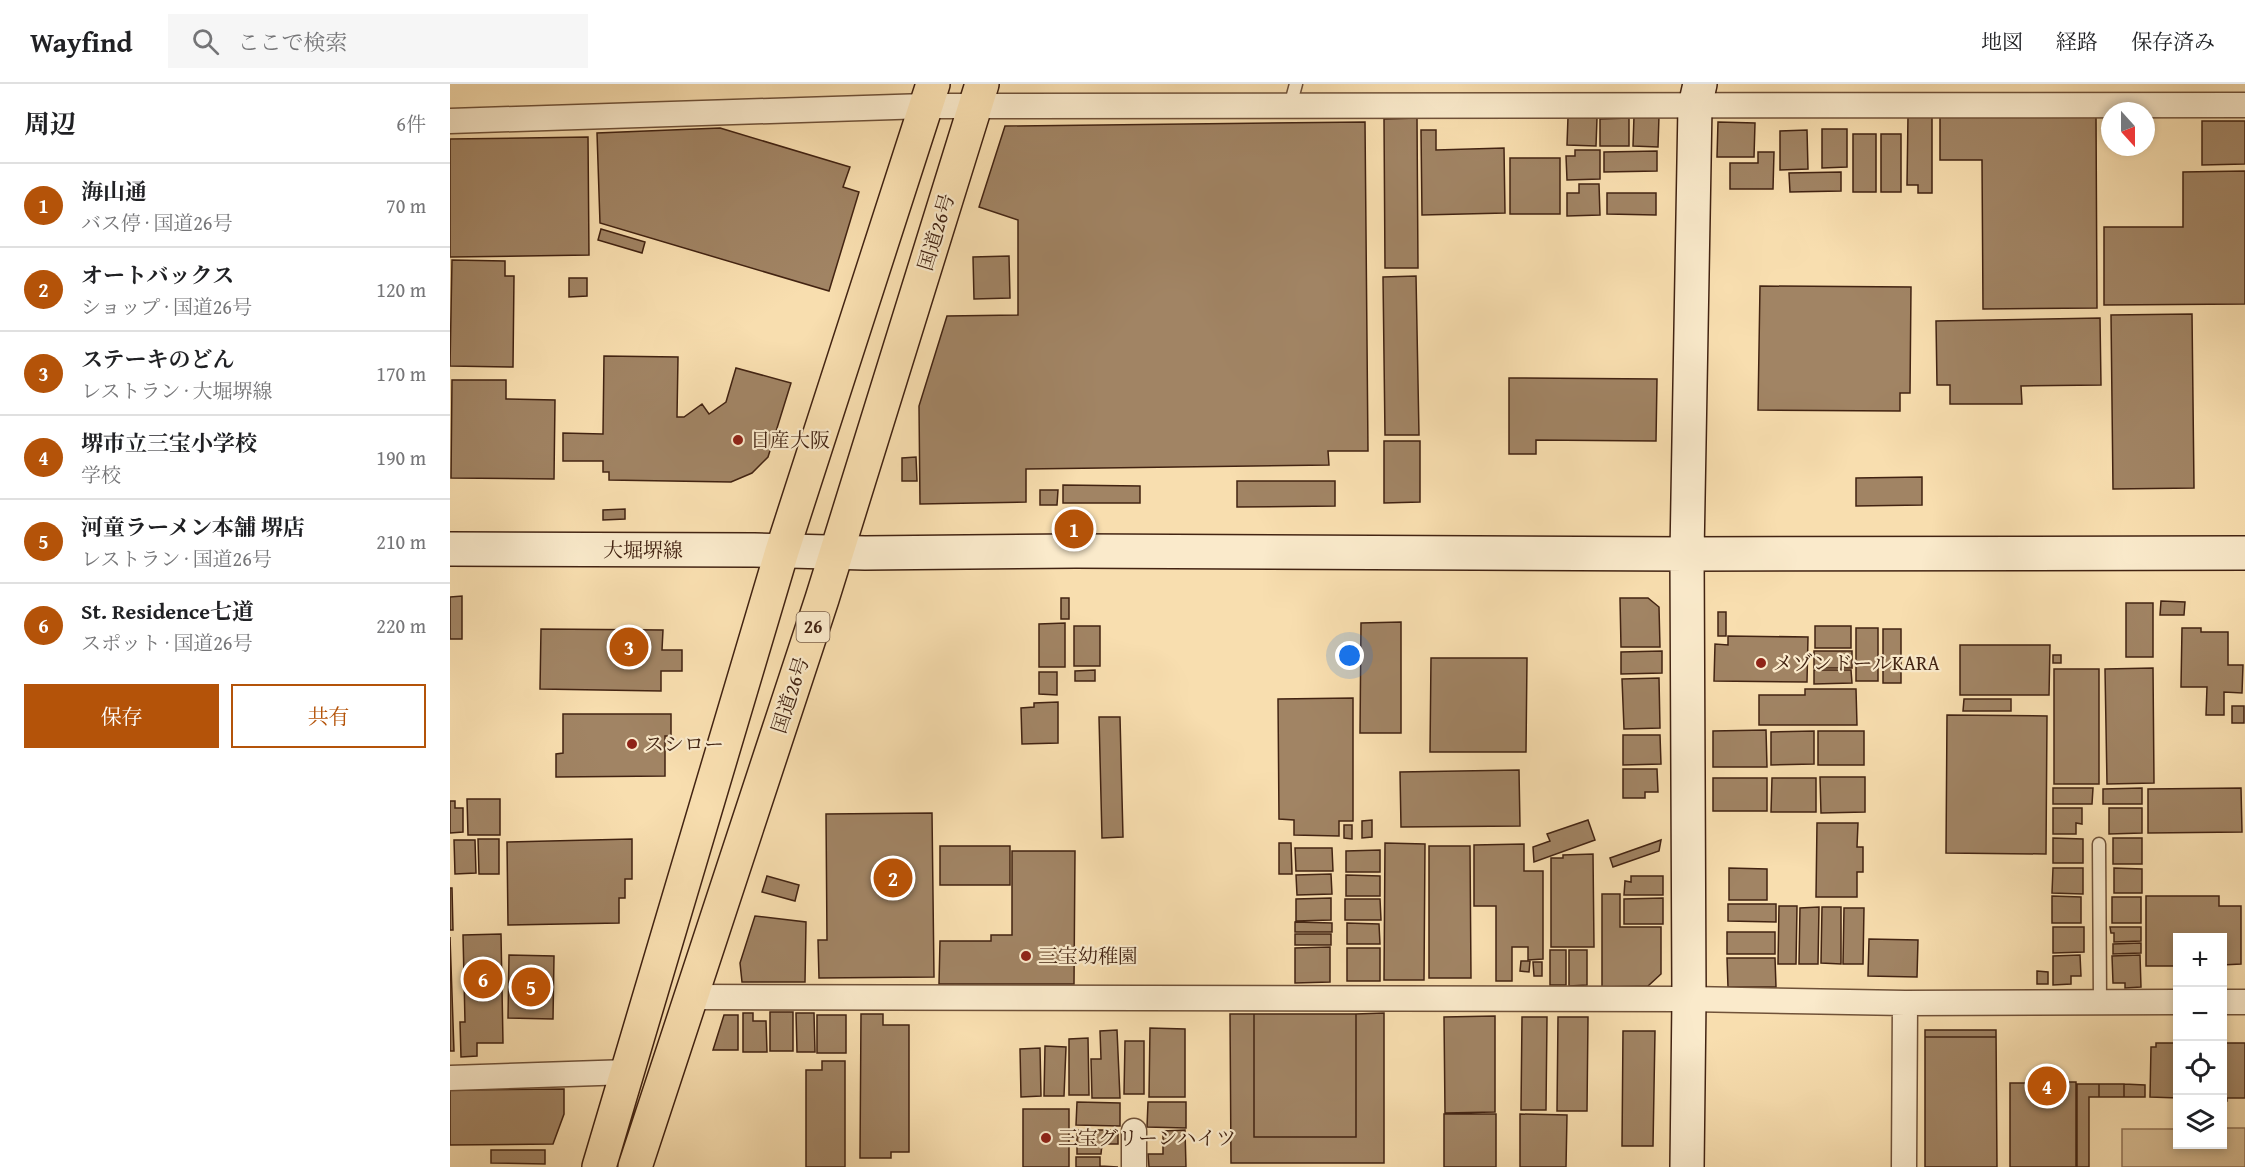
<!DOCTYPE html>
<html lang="ja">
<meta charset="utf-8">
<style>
body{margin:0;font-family:"Gentium Book Plus","Noto Serif JP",serif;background:#f6f6f6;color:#202124}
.controls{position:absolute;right:18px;bottom:18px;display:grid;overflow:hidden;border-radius:0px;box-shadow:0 3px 9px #0003}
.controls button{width:54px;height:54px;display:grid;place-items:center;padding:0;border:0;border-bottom:2px solid #e0e0e0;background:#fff;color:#202124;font:30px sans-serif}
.compass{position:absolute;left:1651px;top:18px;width:54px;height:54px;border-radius:50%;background:#fff;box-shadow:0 3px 9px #0003;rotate:159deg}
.you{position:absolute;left:900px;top:572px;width:21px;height:21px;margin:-15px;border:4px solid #fff;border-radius:50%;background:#1a73e8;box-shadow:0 0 0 9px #1a73e833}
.badge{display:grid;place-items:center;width:39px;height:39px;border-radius:50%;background:#b45309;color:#fff;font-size:20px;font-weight:700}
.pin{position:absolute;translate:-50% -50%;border:3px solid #fff;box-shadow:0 2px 6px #0006}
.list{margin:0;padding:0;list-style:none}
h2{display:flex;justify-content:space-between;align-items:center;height:78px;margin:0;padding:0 24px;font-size:26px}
h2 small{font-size:20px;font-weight:400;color:#757577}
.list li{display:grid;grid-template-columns:39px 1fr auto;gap:18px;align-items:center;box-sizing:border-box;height:84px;padding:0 24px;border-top:2px solid #e0e0e0}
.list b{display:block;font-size:22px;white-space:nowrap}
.list p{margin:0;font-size:20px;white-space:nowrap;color:#757577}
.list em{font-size:20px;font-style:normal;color:#757577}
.actions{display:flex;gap:12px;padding:18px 24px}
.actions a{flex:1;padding:14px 0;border:2px solid #b45309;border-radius:0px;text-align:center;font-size:21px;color:#b45309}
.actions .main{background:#b45309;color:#fff}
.icon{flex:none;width:33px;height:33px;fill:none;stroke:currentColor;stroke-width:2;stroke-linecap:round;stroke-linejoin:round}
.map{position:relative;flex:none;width:1795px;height:1083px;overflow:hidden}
header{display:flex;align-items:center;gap:36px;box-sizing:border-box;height:84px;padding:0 30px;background:#fff;border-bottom:2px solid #e0e0e0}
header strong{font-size:28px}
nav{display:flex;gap:33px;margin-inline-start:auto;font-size:21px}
.search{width:420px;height:54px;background:#f6f6f6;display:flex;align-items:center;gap:15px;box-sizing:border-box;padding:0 21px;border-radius:0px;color:#757577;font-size:22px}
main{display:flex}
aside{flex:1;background:#fff}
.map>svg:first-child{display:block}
</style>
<header>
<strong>Wayfind</strong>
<div class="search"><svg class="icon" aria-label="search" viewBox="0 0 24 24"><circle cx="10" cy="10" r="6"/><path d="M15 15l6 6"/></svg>ここで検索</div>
<nav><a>地図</a><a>経路</a><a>保存済み</a></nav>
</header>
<main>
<aside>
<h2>周辺<small>6件</small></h2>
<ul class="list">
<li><span class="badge">1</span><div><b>海山通</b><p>バス停 · 国道26号</p></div><em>70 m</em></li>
<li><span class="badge">2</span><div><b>オートバックス</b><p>ショップ · 国道26号</p></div><em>120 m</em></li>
<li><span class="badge">3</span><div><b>ステーキのどん</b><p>レストラン · 大堀堺線</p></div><em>170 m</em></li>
<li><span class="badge">4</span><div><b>堺市立三宝小学校</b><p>学校</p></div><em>190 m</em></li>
<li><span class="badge">5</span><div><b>河童ラーメン本舗 堺店</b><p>レストラン · 国道26号</p></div><em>210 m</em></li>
<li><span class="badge">6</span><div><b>St. Residence七道</b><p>スポット · 国道26号</p></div><em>220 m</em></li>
</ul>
<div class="actions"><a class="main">保存</a><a>共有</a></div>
</aside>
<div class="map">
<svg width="1795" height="1083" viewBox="0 0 1795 1083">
<rect width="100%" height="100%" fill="#f8deaf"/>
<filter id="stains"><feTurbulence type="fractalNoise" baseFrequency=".00333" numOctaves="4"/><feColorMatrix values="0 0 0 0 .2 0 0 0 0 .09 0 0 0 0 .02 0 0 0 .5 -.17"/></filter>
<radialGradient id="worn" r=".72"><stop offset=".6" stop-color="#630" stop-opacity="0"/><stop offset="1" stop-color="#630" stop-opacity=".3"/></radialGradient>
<path fill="#d9be94" stroke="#8e7053" stroke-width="1.5" d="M1773,1044H1795V1083H1672V1045H1727L1728,1060H1772Z"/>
<path fill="#a18464" stroke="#422312" stroke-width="1.5" d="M1184,32H1209L1208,63L1183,62Z
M1458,32H1482V109H1468V101H1457Z
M1646,32L1647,224L1533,225L1532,76H1490V33Z
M1118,33L1147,34L1146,62L1117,61Z
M967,34L968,184H935L934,35Z
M1179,34V62H1150V35Z
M1752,37H1795V80L1752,81Z
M915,38L918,367H878L879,381L576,385V418L470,420L469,322L497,232L568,231V136L529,123L555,42Z
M1268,38L1305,39L1304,73H1267Z
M270,44L400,83L393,103L409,108L379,207L150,139L147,49Z
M1372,45H1397V83L1372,84Z
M971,46H986V66L1054,64L1055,129L972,131Z
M1357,46L1358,85L1330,86V47Z
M1403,50H1426V108H1403Z
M1431,50H1451V108H1431Z
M138,53L139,171L0,173V55Z
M1125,66H1150V95L1117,96L1116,72H1125Z
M1207,67V87L1154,88V68Z
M1308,68H1324L1323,105H1280V79H1308Z
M1060,74H1110V130H1060Z
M1795,87V220L1654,221V143H1733V88Z
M1391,88V107L1340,108L1339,89Z
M1129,100H1149L1150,131L1117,132V109H1129Z
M1157,109H1206V131L1157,130Z
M151,145L195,158L192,169L148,156Z
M559,172L560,214L524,215L523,173Z
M2,176L55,177V192H64L63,283L0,282Z
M966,192L969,351H935L933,193Z
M119,194H137V212L119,213Z
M1310,202L1461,203L1460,309H1450V327L1308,326Z
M1742,230L1744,404L1663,405L1661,231Z
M1650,234L1651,301L1571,302L1572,320H1500V301H1487L1486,237Z
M154,272L228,273L227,333H234L252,320L259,330L276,318L286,284L341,299L318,373L302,389L281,398L159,396V388H153V377H113V349L153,350Z
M1059,294L1207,295L1206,357L1086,356V370H1059Z
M2,296H56V315L105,316L104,395L1,394Z
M934,357H970V418L934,419Z
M466,373L467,397H452V374Z
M1472,393V421L1406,422V394Z
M787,397H885V422L787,423Z
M613,401L690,402V419H613Z
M590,406H608L607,421H590Z
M175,425V435L153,436V426Z
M12,512V555H0V513Z
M611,514H619V535H611Z
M1170,514H1198L1209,523L1210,563H1171Z
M1711,517L1735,518L1734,531H1710Z
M1676,519H1703V573H1676Z
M1268,528H1276V552H1268Z
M951,538V649H910L911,539Z
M615,539V583H589V540Z
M624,542H650V582H624Z
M1365,542H1401V564H1365Z
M1406,544H1428V597H1406Z
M1732,544H1751V548H1778V581H1793L1792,609L1774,608V631H1756L1757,603H1731Z
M91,545L213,546L212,566H232V587H211V607L90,605Z
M1433,545H1451V599H1433Z
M1278,552L1358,553L1357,598L1264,597L1265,560L1278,561Z
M1510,561H1600L1599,611H1510Z
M1212,567V589L1171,590V568Z
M1364,567H1402V584H1364Z
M1603,571H1611V579H1603Z
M981,574H1077L1076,668H980Z
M1703,584L1704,699L1657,700L1655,585Z
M1604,585H1649V700H1604Z
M645,586V597H625V587Z
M1364,586H1401L1402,599L1364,600Z
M589,588H607V611L589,610Z
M1209,594L1210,644L1174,645L1172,595Z
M1355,605H1406L1407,641H1309V611H1355Z
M903,614V737H889V752L844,751V736L829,735L828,615Z
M1514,615H1561V627H1513Z
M608,618V659L572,660L571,624L584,623V619Z
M1782,622H1794V639H1782Z
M113,630H221V652H215V692L106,693V670L113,669Z
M1497,631L1597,632L1596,770L1496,769Z
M649,633H670L673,753L652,754Z
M1316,646L1317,683H1263V647Z
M1364,647V680L1321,681V648Z
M1368,647H1414V681H1368Z
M1173,651H1210L1211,680L1173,681Z
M1173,685H1207L1208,708H1195V714H1173Z
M1069,686L1070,742L951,743L950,688Z
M1370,693H1415V728L1371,729Z
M1263,694H1317V727H1263Z
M1322,694H1366V728H1321Z
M1603,704H1643L1642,720H1603Z
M1692,704V720H1653V705Z
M1791,704L1792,748L1698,749V705Z
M17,715H50V751H18Z
M0,717H5V724H13V748L0,749Z
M1603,724H1632V740L1626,739V750H1603Z
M1659,724H1692V749L1659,750Z
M482,729L484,893L369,894L368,856H377L376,730Z
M922,736V753L912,754V737Z
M1138,736L1145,756L1084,778L1083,763L1100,757L1097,750Z
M1367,739H1408L1407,763H1413V788H1407V813H1366Z
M894,741H902V755L894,754Z
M1603,754L1633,755V779H1603Z
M1663,754H1692V780H1663Z
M28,755H49V790H29Z
M182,755V795H175V814H169V839L58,841L57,758Z
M4,756H25L26,789L5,790Z
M1211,756L1209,767L1163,783L1160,774Z
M829,759H841L842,790H829Z
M935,759L975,760L974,896H934Z
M1074,760V787H1093V875L1078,876V863H1062V897H1046V822H1024V761Z
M490,762H560V801H490Z
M979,762H1020L1021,894H979Z
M845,764H882L883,787H846Z
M930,766V788H896V767Z
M562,767H625L624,900H489L490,857H541V851H562Z
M1143,770L1144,863H1101V774H1113V771Z
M1279,784L1317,785V816H1279Z
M1603,784H1633V810L1602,809Z
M1664,784L1692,785V809H1664Z
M881,790L882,810L847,811L846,791Z
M896,791L930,792V812H896Z
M317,792L349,801L345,817L312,808Z
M1181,792H1213V811H1174L1175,797L1181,798Z
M0,804H2L3,846H0Z
M1152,810H1170V843H1211V890L1198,902L1152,903Z
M1602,812L1631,813V839H1602Z
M1696,812H1769V822H1791V880L1772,881V854H1728V882H1696Z
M1662,813H1691V839H1662Z
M881,814V836L846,837V815Z
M1213,814V840H1174V815Z
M895,815H930L931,836H895Z
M1278,820H1326V838L1278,837Z
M1329,822H1347L1346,880H1328Z
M1369,823L1368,880H1349L1350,824Z
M1372,823H1391V880L1371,879Z
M1394,824H1414L1413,880H1393Z
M305,832L356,838L355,898H292L290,879Z
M845,838L882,839V848H845Z
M897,839L929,840L930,860H897Z
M1603,843H1634V868L1603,869Z
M1660,843H1691V857L1664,858V849H1661Z
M1277,848H1325V870H1277Z
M51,850L53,959H27V972L11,973L10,938H15L13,851Z
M845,850H881V861H845Z
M0,853L4,967H0Z
M1419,855L1468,856L1467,893L1418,892Z
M1691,859V869L1663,870V860Z
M880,863V898L845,899V864Z
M897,864H930V897H897Z
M1100,866H1116V901H1100Z
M1119,866H1137V901L1119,902Z
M59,871L104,872L103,935L58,934Z
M1630,871L1631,892H1621V900L1603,901V872Z
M1690,871L1691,903L1675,904V899H1663L1662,872Z
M1277,874H1325L1326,903H1278Z
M1071,877H1080L1079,888L1070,887Z
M1083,878H1092V892H1084Z
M1587,887L1598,888V900H1587Z
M320,928H343V967H320Z
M293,929H303V937H316L317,968H293Z
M346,929H364L365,968H347Z
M934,929V1079H781L780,930H804V1053H906V930Z
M411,930H433V941H459V1068H441V1074H410Z
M804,930H906V1053H804Z
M274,931H288V966H263Z
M367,931H396V969H367Z
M1045,932V1028L995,1029L994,933Z
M1072,933H1097L1096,1026H1071Z
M1108,933H1138L1137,1027H1107Z
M700,944L735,945V1013H699Z
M667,946L670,1014H642L641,975H651L650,947Z
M1475,946H1546L1547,1083H1475Z
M1475,946H1546V953H1475Z
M1173,947H1205L1203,1062H1172Z
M638,954L639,1011H619V955Z
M675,957H694V1010H674Z
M1706,959H1728V1014L1700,1013L1701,963H1706Z
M1772,959H1795V1014H1777V1017H1772Z
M595,962L616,963L614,1012H594Z
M590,964L591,1012L571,1013L570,965Z
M372,977H395V1083H356V986H372Z
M1579,993L1610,994V998H1626V1083H1560V999H1579Z
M1627,1000H1649V1013H1639V1083H1627Z
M1649,1000H1674V1013H1649Z
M1674,1000L1695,1001V1013H1674Z
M114,1005V1030L103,1060L0,1061V1006Z
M627,1018L670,1019V1042L626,1041Z
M698,1018H736V1044L697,1043Z
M573,1025H619V1083H573Z
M994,1030H1046V1083H994Z
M1070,1030L1117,1031L1116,1083H1070Z
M627,1046H668V1060H652L651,1070H627Z
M735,1046L736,1083H699L698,1070H713V1047Z
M41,1066H95V1080L41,1079Z
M626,1073H650V1082L668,1083H626Z"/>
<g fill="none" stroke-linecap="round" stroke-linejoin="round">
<g stroke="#705239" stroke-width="15">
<path id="lane" d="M840,22L846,0
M1649,760L1650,918"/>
</g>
<g stroke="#705239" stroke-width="27">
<path id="street" d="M0,37L476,22L1795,21
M239,913L1239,915L1455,919L1728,918
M1772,918H1795
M0,994L179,988
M684,1083V1047
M1454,1083L1455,919"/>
</g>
<g stroke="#422312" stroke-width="36">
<path id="secondary" d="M0,465L304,466L415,469L626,467L1237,470L1795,469
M1237,1083L1239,915L1237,470L1245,22L1250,0"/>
</g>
<g stroke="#422312" stroke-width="36">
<path id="highway" d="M149,1083L332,467L483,0
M185,1083L372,515L532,0"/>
</g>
<use href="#lane" stroke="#faeacb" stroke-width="12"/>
<use href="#street" stroke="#faeacb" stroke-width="24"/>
<use href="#secondary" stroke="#faeacb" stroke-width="33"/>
<use href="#highway" stroke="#f8deaf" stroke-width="33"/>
</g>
<g fill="#8f2418" stroke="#faeacb" stroke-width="2">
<circle cx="288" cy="356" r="6"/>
<circle cx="1311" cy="579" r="6"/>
<circle cx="182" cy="660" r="6"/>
<circle cx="576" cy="872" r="6"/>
<circle cx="596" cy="1054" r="6"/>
</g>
<g text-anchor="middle" stroke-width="4.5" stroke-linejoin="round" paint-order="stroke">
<rect fill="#faeacb" stroke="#795f4a" stroke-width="1.5" x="346.5" y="528" width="33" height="30" rx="4.5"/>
<g font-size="18" font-weight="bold" fill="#422312">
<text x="363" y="549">26</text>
</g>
<g font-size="20" fill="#422312" stroke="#faeacb">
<text transform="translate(486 148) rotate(-73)" y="7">国道26号</text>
<text x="193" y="473">大堀堺線</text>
<text transform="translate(340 611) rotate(-72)" y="7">国道26号</text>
</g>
<g font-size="20" fill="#422312" stroke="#faeacb" text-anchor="start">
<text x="300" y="363">日産大阪</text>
<text x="1323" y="586">メゾンドールKARA</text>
<text x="194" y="667">スシロー</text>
<text x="588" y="879">三宝幼稚園</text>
<text x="608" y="1061">三宝グリーンハイツ</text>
</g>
</g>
<rect width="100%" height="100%" filter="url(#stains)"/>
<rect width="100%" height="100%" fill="url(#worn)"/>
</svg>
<div class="controls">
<button>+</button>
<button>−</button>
<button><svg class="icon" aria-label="locate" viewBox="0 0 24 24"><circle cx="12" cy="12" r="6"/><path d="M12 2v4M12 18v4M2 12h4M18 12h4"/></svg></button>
<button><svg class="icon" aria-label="layers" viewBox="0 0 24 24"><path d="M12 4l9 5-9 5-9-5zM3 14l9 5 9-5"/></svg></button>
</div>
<svg class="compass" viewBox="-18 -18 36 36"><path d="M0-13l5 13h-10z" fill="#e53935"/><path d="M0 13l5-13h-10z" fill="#757577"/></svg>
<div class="you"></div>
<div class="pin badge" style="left:624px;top:445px">1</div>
<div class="pin badge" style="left:443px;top:794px">2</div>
<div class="pin badge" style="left:179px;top:563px">3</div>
<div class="pin badge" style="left:1597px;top:1002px">4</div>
<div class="pin badge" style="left:81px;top:903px">5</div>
<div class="pin badge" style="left:33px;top:895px">6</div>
</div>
</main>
